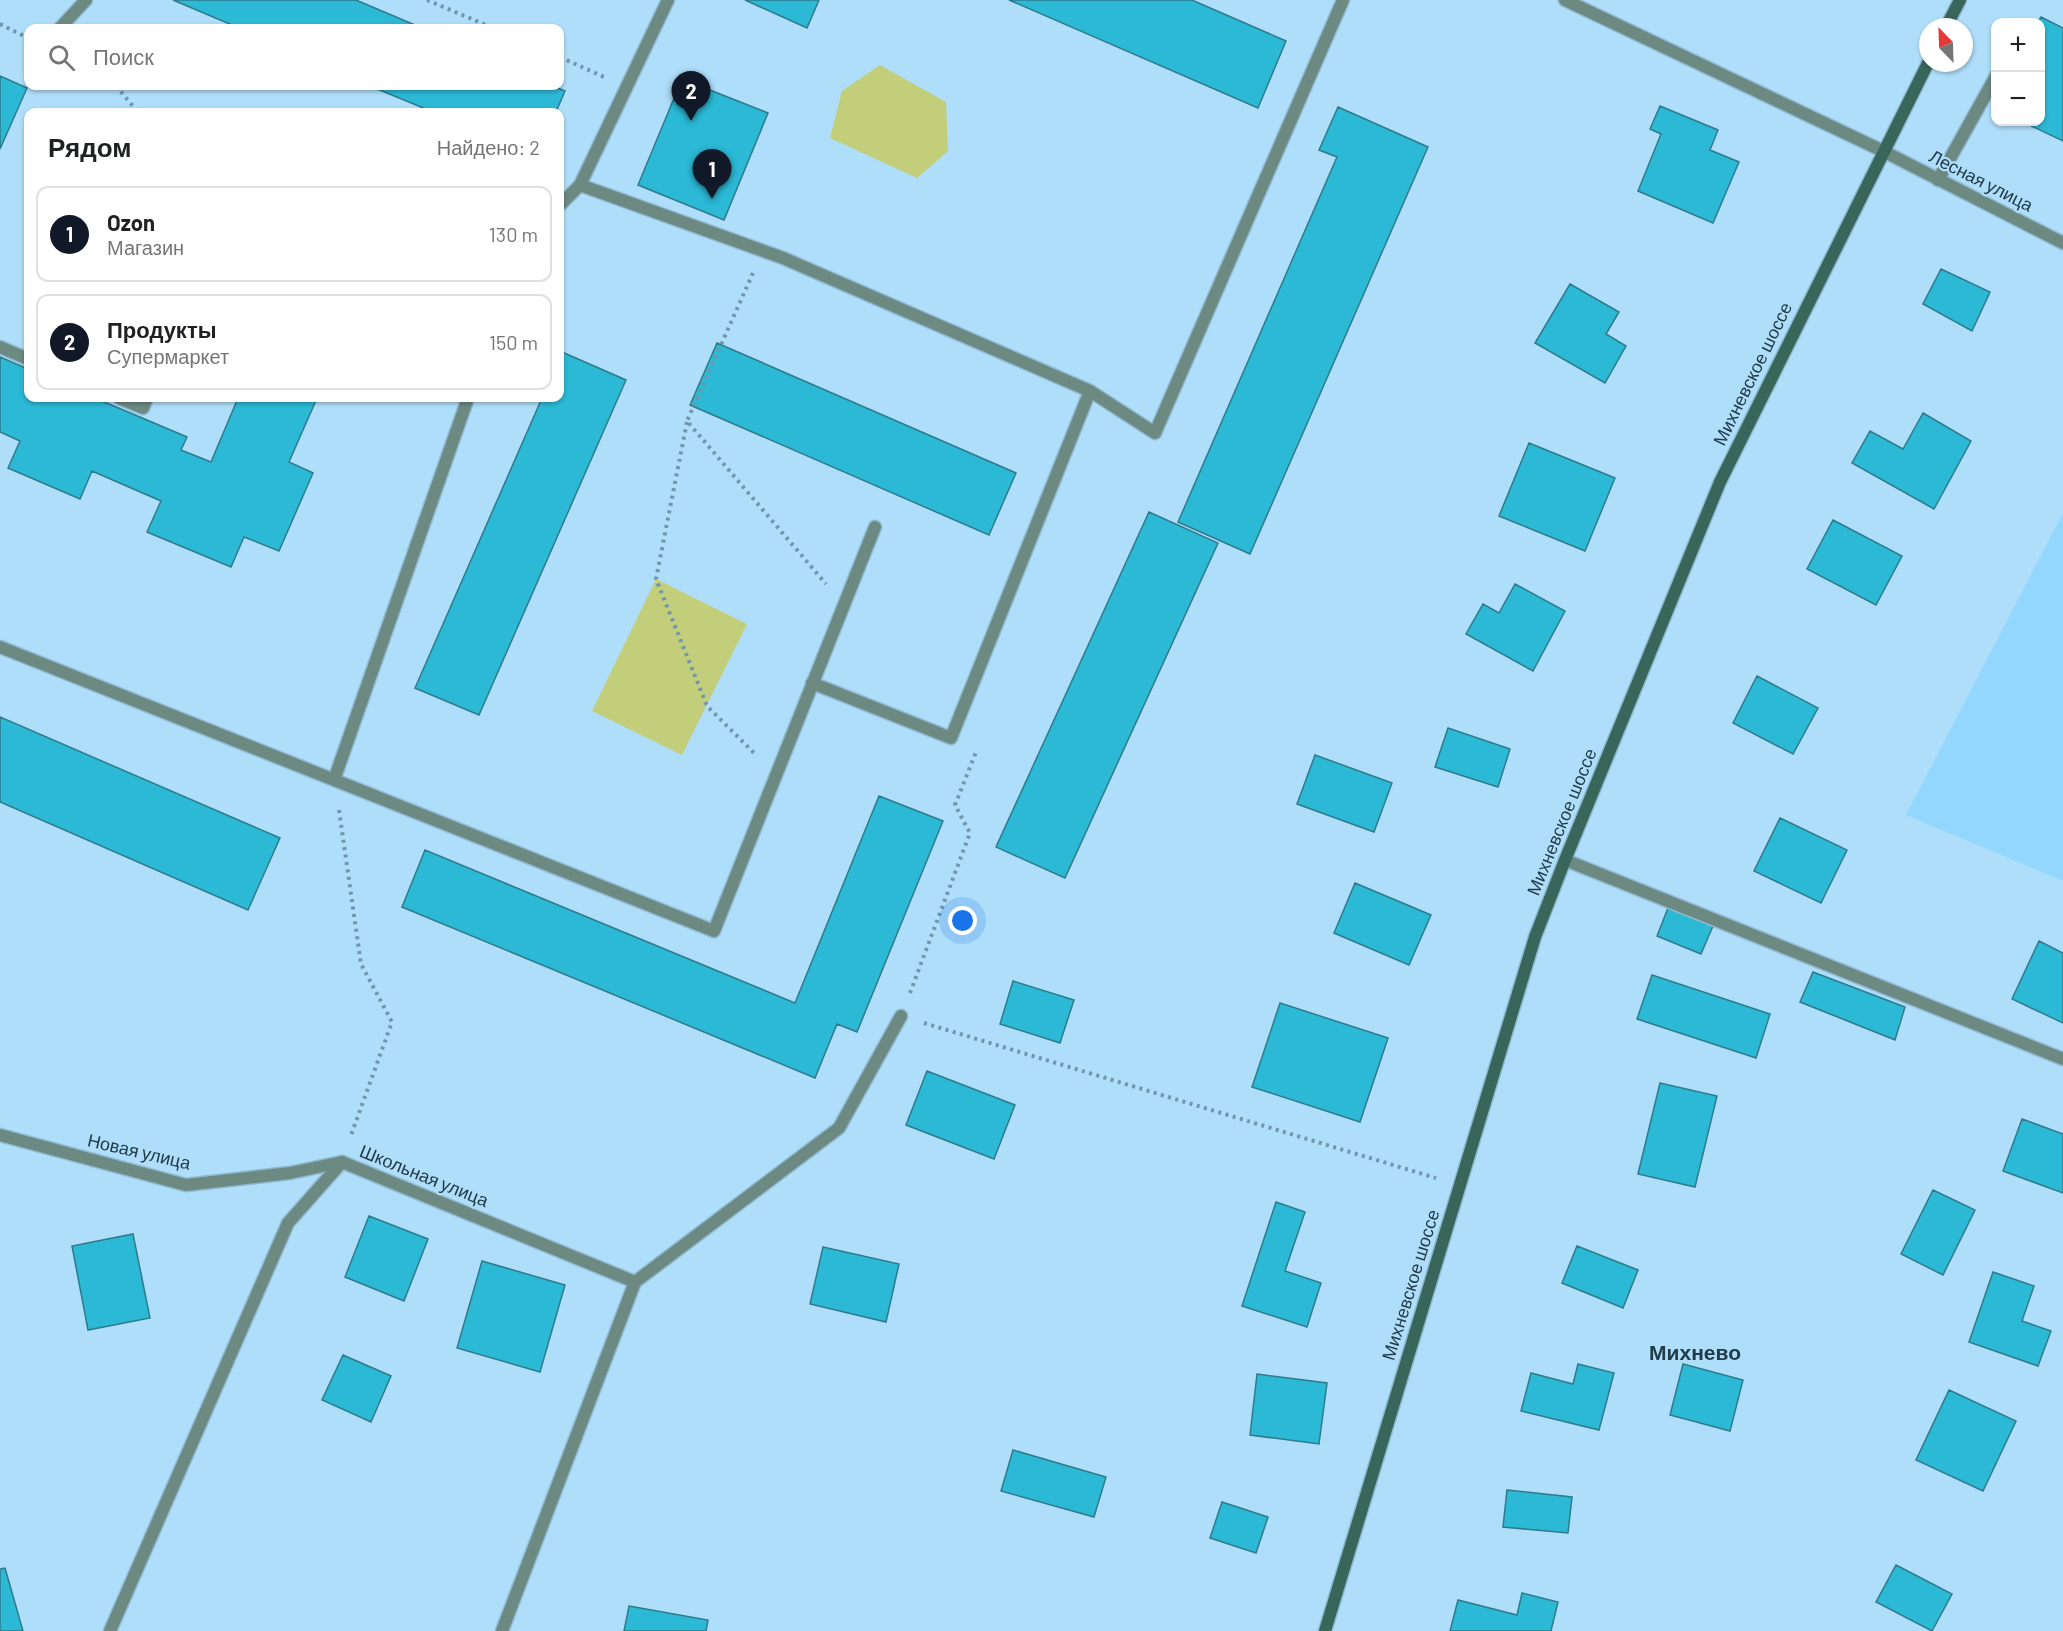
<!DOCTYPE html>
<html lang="ru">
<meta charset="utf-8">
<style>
body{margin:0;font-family:Barlow,sans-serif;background:#f6f6f6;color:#202124}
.controls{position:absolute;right:18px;top:18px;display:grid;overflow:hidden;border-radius:12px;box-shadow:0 2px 4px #0004}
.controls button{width:54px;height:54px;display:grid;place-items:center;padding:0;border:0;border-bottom:2px solid #e0e0e0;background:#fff;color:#202124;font:30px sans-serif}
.compass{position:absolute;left:1919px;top:18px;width:54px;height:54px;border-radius:50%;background:#fff;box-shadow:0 2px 4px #0004;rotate:337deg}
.you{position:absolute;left:963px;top:921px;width:21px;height:21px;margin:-15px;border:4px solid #fff;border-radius:50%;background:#1a73e8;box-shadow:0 0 0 9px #1a73e833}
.badge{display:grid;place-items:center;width:39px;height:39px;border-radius:50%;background:#111827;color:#fff;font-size:20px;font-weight:700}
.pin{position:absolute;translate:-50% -50px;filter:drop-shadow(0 2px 3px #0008)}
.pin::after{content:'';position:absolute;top:32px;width:21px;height:18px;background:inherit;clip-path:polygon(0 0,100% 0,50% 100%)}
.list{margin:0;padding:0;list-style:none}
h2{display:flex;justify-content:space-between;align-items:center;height:78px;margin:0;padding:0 24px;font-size:26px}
h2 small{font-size:20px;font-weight:400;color:#757577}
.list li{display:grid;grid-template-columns:39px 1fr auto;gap:18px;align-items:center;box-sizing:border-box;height:96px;margin:0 12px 12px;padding:0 12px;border:2px solid #e0e0e0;border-radius:12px}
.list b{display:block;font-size:22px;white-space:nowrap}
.list p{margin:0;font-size:20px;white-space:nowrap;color:#757577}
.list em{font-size:20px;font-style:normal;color:#757577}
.icon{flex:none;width:33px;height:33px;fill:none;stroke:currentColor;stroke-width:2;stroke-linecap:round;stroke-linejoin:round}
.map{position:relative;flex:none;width:2063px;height:1631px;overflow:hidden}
.search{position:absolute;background:#fff;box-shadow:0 2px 4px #0004;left:24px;top:24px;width:540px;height:66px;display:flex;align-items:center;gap:15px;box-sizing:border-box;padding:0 21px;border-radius:12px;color:#757577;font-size:22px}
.panel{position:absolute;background:#fff;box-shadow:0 2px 4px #0004;left:24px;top:108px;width:540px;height:294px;border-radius:12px}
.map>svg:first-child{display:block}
</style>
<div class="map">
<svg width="2063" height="1631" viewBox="0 0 2063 1631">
<rect width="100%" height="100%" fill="#afdefa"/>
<path fill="#93d7ff" d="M2063,513V881L1906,815Z"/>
<path fill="#c3ce7a" d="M880,65L946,102L948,151L917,178L830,138L842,91Z
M656,579L747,624L682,755L592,711Z"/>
<path fill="#2bb9d6" stroke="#2e7b8c" stroke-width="1.5" d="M173,0H356L422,28H239Z
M745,0H819L807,28Z
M1009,0H1192L1286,41L1258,108Z
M2041,17L2063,28V141L2023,122H2040V22H2038Z
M0,76L27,88L0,149Z
M682,79L768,113L724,220L638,185Z
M370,86H553L565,91L556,112H433Z
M1660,106L1718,130L1710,150L1739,162L1713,223L1638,191L1661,134L1650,129Z
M1338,107L1428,147L1250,554L1178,522L1337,157L1319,150Z
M1941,269L1990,292L1972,331L1923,304Z
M1570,284L1619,312L1606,334L1626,346L1605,383L1535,343Z
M717,343L1016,473L989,535L690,405Z
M562,352L626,380L479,715L415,688L542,398H560V356Z
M0,357L28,369V398H95L187,437L181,450L211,462L238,398H317L289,462L313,473L279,551L244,537L231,567L147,532L161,501L92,471L80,499L8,468L20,441L0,432Z
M1923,413L1971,441L1934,509L1852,463L1870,431L1903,449Z
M1529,443L1615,478L1585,551L1499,516Z
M1149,512L1218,543L1065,878L996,847Z
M1833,520L1902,556L1876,605L1807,569Z
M1515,584L1565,611L1533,671L1466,634L1483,604L1499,613Z
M1757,676L1818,708L1793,754L1733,723Z
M0,717L280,838L248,910L0,802Z
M1448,728L1510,749L1498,787L1435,767Z
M1315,755L1392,783L1374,832L1297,804Z
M879,796L943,821L857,1032L837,1024L815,1078L402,907L425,850L795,1003Z
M1780,818L1847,850L1821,903L1754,871Z
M1355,883L1431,915L1409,965L1334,933Z
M1668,908L1713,926L1701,954L1657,936Z
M2039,941L2063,953V1023L2012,999Z
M1813,972L1905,1007L1895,1040L1800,1002Z
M1652,975L1770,1014L1756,1058L1637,1019Z
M1013,981L1074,1000L1060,1043L1000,1024Z
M1280,1003L1388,1038L1360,1122L1252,1087Z
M927,1071L1015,1105L994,1159L906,1125Z
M1660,1083L1717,1096L1695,1187L1638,1174Z
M2022,1119L2063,1134V1193L2003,1171Z
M1933,1190L1975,1210L1943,1275L1901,1254Z
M1276,1202L1305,1212L1285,1271L1321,1283L1307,1327L1242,1306Z
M369,1216L428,1239L404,1301L345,1277Z
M133,1234L150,1318L88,1330L72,1246Z
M1577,1246L1638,1270L1623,1308L1562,1283Z
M823,1247L899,1264L886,1322L810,1304Z
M482,1261L565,1285L540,1372L457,1348Z
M1993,1272L2034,1286L2022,1321L2051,1331L2038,1366L1969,1342Z
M343,1355L391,1376L371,1422L322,1400Z
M1578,1364L1614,1373L1599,1430L1521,1411L1531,1373L1573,1384Z
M1683,1364L1743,1380L1730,1431L1670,1415Z
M1257,1374L1327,1383L1319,1444L1250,1435Z
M1949,1390L2016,1421L1983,1491L1916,1460Z
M1013,1450L1106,1477L1094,1517L1001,1491Z
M1507,1490L1572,1497L1568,1533L1503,1527Z
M1222,1502L1268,1517L1256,1553L1210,1538Z
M1896,1565L1952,1594L1932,1631L1876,1602Z
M5,1568L23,1631H0V1569Z
M1522,1593L1558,1602L1551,1631H1450L1458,1600L1517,1615Z
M629,1606L708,1620L706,1631H624Z"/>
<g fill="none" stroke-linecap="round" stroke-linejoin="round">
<g stroke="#90bad3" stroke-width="15">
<path id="lane" d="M1565,0L1883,151
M60,28L86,0
M1938,180L1996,76
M580,185L783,258L1090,391L1155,433L1343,0
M560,205L580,185L668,0
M0,347L28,359
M119,398L143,408L147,398
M0,647L714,931L875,527
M812,683L951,738L1090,391
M334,780L468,398
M1565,860L2063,1059
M635,1282L839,1128L901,1016
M110,1631L288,1223L342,1162"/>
</g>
<g stroke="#90bad3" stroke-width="15">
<path id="street" d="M1883,151L2063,243
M0,1135L186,1185L290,1173L342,1162L635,1282L502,1631"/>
</g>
<g stroke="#90bad3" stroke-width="15">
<path id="secondary" d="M1946,27L1960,0
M1325,1631L1535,937L1565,860L1720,482L1928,63"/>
</g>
<path stroke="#7196ac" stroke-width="4" stroke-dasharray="3 4.5" stroke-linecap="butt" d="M427,0L493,28
M0,24L28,38
M560,57L604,77
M116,86L138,112
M753,273L687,421L826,584
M687,422L656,579L707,706L757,756
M339,810L361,964L392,1022L350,1138
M910,993L970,833L955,805L976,752
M924,1023L1436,1178"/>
<use href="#lane" stroke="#6d8a82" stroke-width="12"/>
<use href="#street" stroke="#6d8a82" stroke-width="12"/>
<use href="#secondary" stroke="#39665a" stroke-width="12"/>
</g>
<g text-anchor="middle" stroke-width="4.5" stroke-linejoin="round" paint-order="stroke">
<g font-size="18" fill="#223b49" stroke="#afdefa">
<text transform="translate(1981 181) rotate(27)" y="6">Лесная улица</text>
<text transform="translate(1753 374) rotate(-64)" y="6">Михневское шоссе</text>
<text transform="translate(1562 822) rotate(-68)" y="6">Михневское шоссе</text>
<text transform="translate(139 1152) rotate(13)" y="6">Новая улица</text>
<text transform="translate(424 1176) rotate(22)" y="6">Школьная улица</text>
<text transform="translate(1411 1285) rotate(-73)" y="6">Михневское шоссе</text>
</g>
<g font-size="21" font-weight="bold" fill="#223b49" stroke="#afdefa">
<text x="1695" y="1360">Михнево</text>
</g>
</g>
</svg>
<div class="controls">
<button>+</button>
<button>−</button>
</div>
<svg class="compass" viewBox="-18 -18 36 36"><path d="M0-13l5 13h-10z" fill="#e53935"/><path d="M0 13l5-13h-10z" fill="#757577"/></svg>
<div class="you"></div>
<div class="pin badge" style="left:712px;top:199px">1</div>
<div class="pin badge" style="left:691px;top:121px">2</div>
<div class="search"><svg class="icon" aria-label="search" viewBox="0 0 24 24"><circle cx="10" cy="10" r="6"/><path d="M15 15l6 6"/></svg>Поиск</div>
<section class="panel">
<h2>Рядом<small>Найдено: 2</small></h2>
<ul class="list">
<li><span class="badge">1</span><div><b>Ozon</b><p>Магазин</p></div><em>130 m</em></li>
<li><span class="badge">2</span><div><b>Продукты</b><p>Супермаркет</p></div><em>150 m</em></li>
</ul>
</section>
</div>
